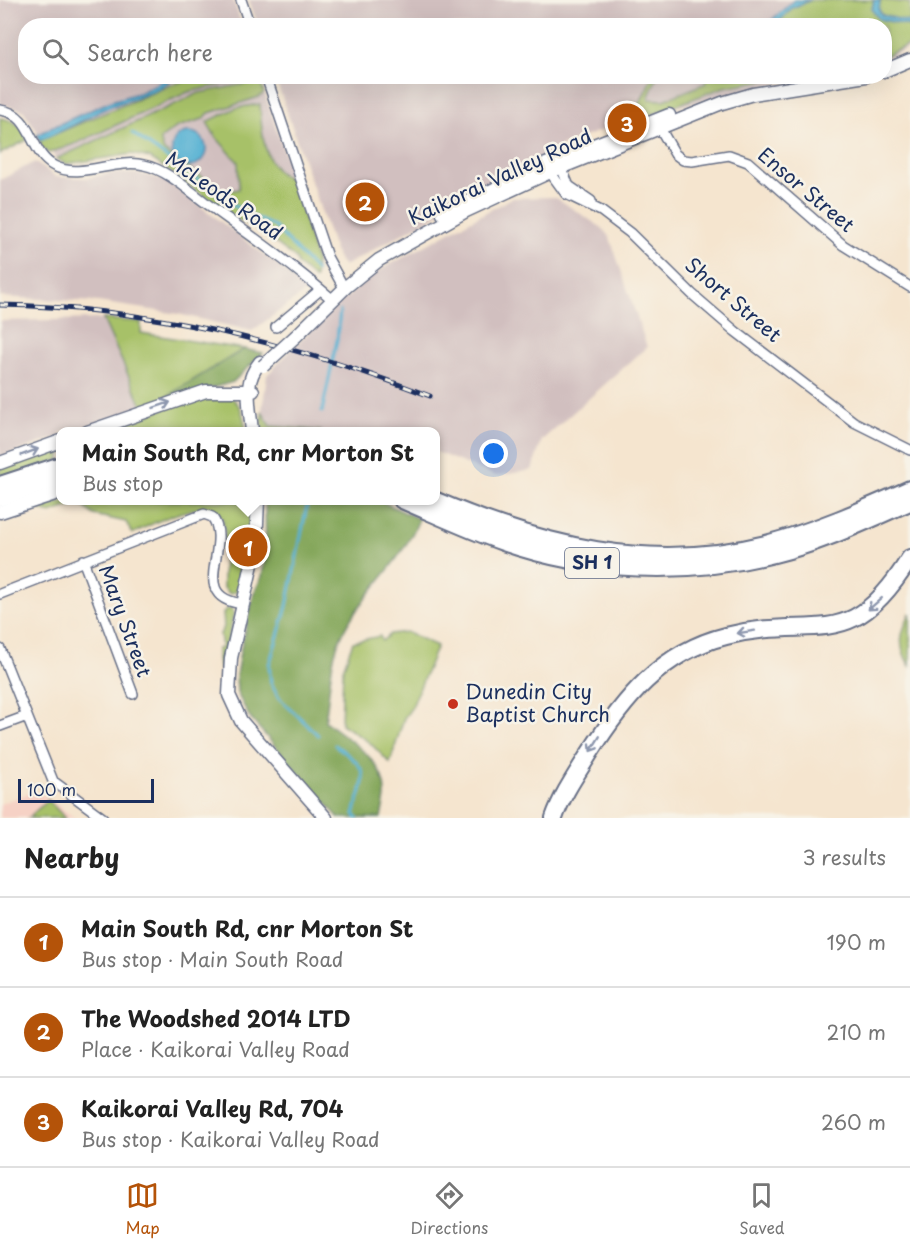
<!DOCTYPE html>
<meta charset="utf-8">
<style>
body{margin:0;font-family:"Playpen Sans",sans-serif;background:#f6f6f6;color:#222}
.scale{position:absolute;left:18px;bottom:15px;width:136px;box-sizing:border-box;padding-left:6px;border:3px solid #1b2f5e;border-top:0;font-size:16px;line-height:21px;white-space:nowrap;color:#1b2f5e;-webkit-text-stroke:4px #f7f3e8;paint-order:stroke}
.you{position:absolute;left:494px;top:454px;width:21px;height:21px;margin:-15px;border:4px solid #fff;border-radius:50%;background:#1a73e8;box-shadow:0 0 0 9px #1a73e833}
.badge{display:grid;place-items:center;width:39px;height:39px;border-radius:50%;background:#b45309;color:#fff;font-size:20px;font-weight:700}
.pin{position:absolute;translate:-50% -50%;border:3px solid #fff;box-shadow:0 2px 6px #0006}
.popup{position:absolute;left:56px;top:427px;width:384px;height:78px;box-sizing:border-box;display:grid;place-content:center;border-radius:12px;background:#fff;filter:drop-shadow(0 2px 4px #0005);font-size:20px;white-space:nowrap;color:#767676}
.popup b{font-size:22px;color:#222}
.popup::after{content:'';position:absolute;left:50%;top:100%;margin-left:-12px;border:12px solid transparent;border-top-color:#fff}
.list{margin:0;padding:0;list-style:none}
h2{display:flex;justify-content:space-between;align-items:center;height:78px;margin:0;padding:0 24px;font-size:26px}
h2 small{font-size:20px;font-weight:400;color:#767676}
.list li{display:grid;grid-template-columns:39px 1fr auto;gap:18px;align-items:center;box-sizing:border-box;height:90px;padding:0 24px;border-top:2px solid #e0e0e0}
.list b{display:block;font-size:22px;white-space:nowrap}
.list p{margin:0;font-size:20px;white-space:nowrap;color:#767676}
.list em{font-size:20px;font-style:normal;color:#767676}
.icon{flex:none;width:33px;height:33px;fill:none;stroke:currentColor;stroke-width:2;stroke-linecap:round;stroke-linejoin:round}
.map{position:relative;flex:none;width:910px;height:818px;overflow:hidden}
.search{position:absolute;background:#fff;box-shadow:0 6px 24px #0002;left:18px;right:18px;top:18px;height:66px;display:flex;align-items:center;gap:15px;box-sizing:border-box;padding:0 21px;border-radius:24px;color:#767676;font-size:22px}
.sheet{height:348px;background:#fff}
nav{display:flex;justify-content:space-around;align-items:center;box-sizing:border-box;height:84px;border-top:2px solid #e0e0e0;background:#fff;font-size:16px;color:#767676}
nav a{display:grid;justify-items:center;gap:3px}
nav .on{color:#b45309}
.map>svg:first-child{display:block}
</style>
<div class="map">
<svg width="910" height="818" viewBox="0 0 910 818">
<rect width="100%" height="100%" fill="#f7f3e8"/>
<filter id="ink" filterUnits="userSpaceOnUse"><feTurbulence type="fractalNoise" baseFrequency=".0167" numOctaves="2"/><feDisplacementMap in="SourceGraphic" scale="12" xChannelSelector="R" yChannelSelector="G"/><feConvolveMatrix kernelMatrix="1 2 1 2 8 2 1 2 1" color-interpolation-filters="sRGB"/></filter>
<filter id="wash" filterUnits="userSpaceOnUse"><feTurbulence type="fractalNoise" baseFrequency=".008" numOctaves="4" result="noise"/><feDisplacementMap in="SourceGraphic" scale="24" xChannelSelector="R" yChannelSelector="G"/><feGaussianBlur stdDeviation="1.35" result="paint"/><feColorMatrix in="noise" values="0 0 0 0 0 0 0 0 0 0 0 0 0 0 0 0 0 1.4 0 .05"/><feComposite in="paint" operator="in"/></filter>
<g filter="url(#wash)">
<rect width="100%" height="100%" fill="#f5e5cf"/>
<path fill="#f6d1c5" d="M34,791L40,793L75,818H0V804Z"/>
<path fill="#d1bfbf" d="M0,0H233L242,25L26,26V76L259,77L321,263L307,266L150,157L132,154L66,164L56,159L23,110L0,104Z
M249,0H910V47L885,59L884,26L258,25Z
M275,77H808L645,114L565,144L344,266L337,257Z
M35,162L56,177L89,178L111,173L139,174L166,180L309,289L252,331L178,314L98,302L0,297V180Z
M555,197L602,228L610,238L647,347L542,440L532,470L496,476L436,452V432H322L270,426L262,411L267,375L316,325L373,274L512,198Z
M103,319L143,408L73,431L61,432L60,436L0,457V321Z"/>
<path fill="#a7c167" stroke="#617862" stroke-width="1.5" d="M811,0H874L872,10L886,20L910,26V44L885,56L884,26H775L792,8Z
M880,0L910,3V22L882,15L879,10Z
M202,77H257L188,92L77,143L49,153L43,149L39,141L173,84Z
M652,77H657L648,99L664,100L706,83L705,77H784L724,87L648,116L641,112L639,105Z
M260,81L264,93L259,97L209,113L203,119L177,127L160,139L164,151L224,192L239,189L238,162L215,136L207,122L236,108L260,104C261,127 263,174 293,179L316,261L315,279L298,265L296,259L262,232L239,220L150,158L132,154L66,164L56,159L199,93Z
M0,118C14,120 24,126 27,140L0,154Z
M103,319L141,322V333L244,349L165,398L164,401L143,408Z
M219,393C241,398 243,411 246,431L107,432L162,409Z
M262,411L270,426L322,431H262Z
M60,448V460L0,480V469Z
M67,501H238L247,509L250,523L239,590L230,594L223,587C222,566 228,541 223,521C215,490 149,525 132,534L126,522L94,515L79,503L50,513L36,508Z
M228,608L232,609L234,613L220,673L217,649L222,648L220,634L224,627L223,613Z
M910,613V666C897,645 900,635 910,613Z
M406,632L437,646L412,707L404,718L390,763L369,742L341,724L343,669L353,642L380,636L382,641L390,634Z
M48,800L65,818H28Z"/>
<path fill="#85a75c" stroke="#506b5d" stroke-width="1.5" d="M244,349L263,353L233,382L164,401V398Z
M265,501H380L419,519C402,564 360,595 340,639C329,664 330,694 325,721C349,741 386,759 385,795C385,803 382,810 381,818H339L250,718L237,693L236,675L240,652L254,593L262,576L266,551Z"/>
<path fill="#55b1d3" stroke="#387098" stroke-width="1.5" d="M794,0H811L792,8L776,25H766Z
M874,0H880L879,10L882,15L910,22V26L879,19L872,10Z
M169,77H173C157,96 129,98 107,108C84,119 62,132 39,141L37,135L44,131L111,101L141,92Z
M172 149a17 17 0 1 1 34 0a17 17 0 1 1-34 0Z"/>
<g fill="none" stroke-linecap="round" stroke-linejoin="round">
<path stroke="#55b1d3" stroke-width="3" d="M132,133L245,213L274,226L316,271
M322,412L337,340L340,311
M308,500L287,606L269,665L271,683L279,698L318,735
M335,745C372,772 366,773 354,814L357,818"/>
</g>
</g>
<g filter="url(#ink)">
<g fill="none" stroke-linecap="round" stroke-linejoin="round">
<g stroke="#676f86" stroke-width="12">
<path id="street" d="M241,0L250,26
M266,76L327,257L344,288
M0,110C34,114 28,152 54,166C81,180 115,158 144,165C167,170 187,189 206,203C249,234 293,265 333,300
M657,123L675,154L683,160L692,161L729,155L748,162L843,245L910,287
M561,167L569,186L591,201
M550,172L566,194L601,211L630,233L692,294L735,331L854,422L910,450
M276,327L320,290
M83,560L133,694
M0,594L204,514L212,517C234,545 185,598 244,604
M0,649L53,781L103,818
M0,726L27,716"/>
</g>
<g stroke="#676f86" stroke-width="15">
<path id="secondary" d="M884,71L910,60
M443,214L546,164L669,115
M296,336L347,286L379,260L466,211L550,172L722,103L753,94L866,76
M87,432L206,391H253
M252,432C250,405 242,384 260,362
M0,463L61,441
M258,500L256,546L231,658L229,695L241,721L326,818
M0,512L61,492"/>
</g>
<g stroke="#676f86" stroke-width="20">
<path id="highway" d="M0,485L61,465
M0,498L61,478
M402,500C435,514 469,530 503,542C589,572 685,576 774,554C821,543 865,521 910,502
M434,500C542,546 649,573 766,544C815,531 863,510 910,489
M554,818C562,795 576,775 589,754C623,700 661,652 726,636C817,613 849,657 910,558"/>
</g>
<use href="#street" stroke="#fff" stroke-width="9"/>
<use href="#secondary" stroke="#fff" stroke-width="12"/>
<use href="#highway" stroke="#fff" stroke-width="16"/>
<g stroke="#1b2f5e" stroke-width="5">
<path id="rail" d="M0,305C149,307 291,343 430,396"/>
</g>
<use href="#rail" stroke="#f7f3e8" stroke-width="3" stroke-dasharray="9" stroke-linecap="butt"/>
<g stroke="#676f86" stroke-width="15" stroke-linecap="butt">
<path id="secondary-bridge" d="M263,366L296,336"/>
</g>
<use href="#secondary-bridge" stroke="#fff" stroke-width="12"/>
</g>
<defs><path id="oneway-shaft" d="M-6 0H5M1.5-3L5.5 0L1.5 3" fill="none" stroke-width="1.6" stroke-linecap="round" stroke-linejoin="round" transform="scale(1.5)"/></defs>
<g stroke="#8d97ae">
<use href="#oneway-shaft" transform="translate(162 405) rotate(-19)"/>
<use href="#oneway-shaft" transform="translate(30 452) rotate(-20)"/>
<use href="#oneway-shaft" transform="translate(875 604) rotate(139)"/>
<use href="#oneway-shaft" transform="translate(746 632) rotate(171)"/>
<use href="#oneway-shaft" transform="translate(595 744) rotate(122)"/>
</g>
</g>
<circle fill="#c8321e" stroke="#f7f3e8" stroke-width="2" cx="453" cy="704" r="6"/>
<g text-anchor="middle" stroke-width="5" stroke-linejoin="round" paint-order="stroke">
<rect fill="#f7f3e8" stroke="#5d6a87" stroke-width="1.5" x="565" y="548" width="54" height="30" rx="4.5"/>
<g font-size="18" font-weight="bold" fill="#1b2f5e">
<text x="592" y="569">SH 1</text>
</g>
<g font-size="20" fill="#1b2f5e" stroke="#f7f3e8">
<text transform="translate(500 177) rotate(-25)" y="7">Kaikorai Valley Road</text>
<text transform="translate(806 190) rotate(40)" y="7">Ensor Street</text>
<text transform="translate(224 196) rotate(35)" y="7">McLeods Road</text>
<text transform="translate(733 300) rotate(40)" y="7">Short Street</text>
<text transform="translate(125 621) rotate(70)" y="7">Mary Street</text>
</g>
<g font-size="20" fill="#1b2f5e" stroke="#f7f3e8" text-anchor="start">
<text x="465" y="699">Dunedin City<tspan x="465" dy="23">Baptist Church</tspan></text>
</g>
</g>
</svg>
<div class="scale">100 m</div>
<div class="you"></div>
<div class="pin badge" style="left:248px;top:547px">1</div>
<div class="popup"><b>Main South Rd, cnr Morton St</b>Bus stop</div>
<div class="pin badge" style="left:365px;top:202px">2</div>
<div class="pin badge" style="left:627px;top:123px">3</div>
<div class="search"><svg class="icon" aria-label="search" viewBox="0 0 24 24"><circle cx="10" cy="10" r="6"/><path d="M15 15l6 6"/></svg>Search here</div>
</div>
<section class="sheet">
<h2>Nearby<small>3 results</small></h2>
<ul class="list">
<li><span class="badge">1</span><div><b>Main South Rd, cnr Morton St</b><p>Bus stop · Main South Road</p></div><em>190 m</em></li>
<li><span class="badge">2</span><div><b>The Woodshed 2014 LTD</b><p>Place · Kaikorai Valley Road</p></div><em>210 m</em></li>
<li><span class="badge">3</span><div><b>Kaikorai Valley Rd, 704</b><p>Bus stop · Kaikorai Valley Road</p></div><em>260 m</em></li>
</ul>
</section>
<nav>
<a class="on"><svg class="icon" aria-label="map" viewBox="0 0 24 24"><path d="M3 6l6-2 6 2 6-2v14l-6 2-6-2-6 2zM9 4v14M15 6v14"/></svg>Map</a>
<a><svg class="icon" aria-label="directions" viewBox="0 0 24 24"><path d="M12 3l9 9-9 9-9-9zM9 14v-3h6M13 9l2 2-2 2"/></svg>Directions</a>
<a><svg class="icon" aria-label="saved" viewBox="0 0 24 24"><path d="M7 4h10v16l-5-4-5 4z"/></svg>Saved</a>
</nav>
